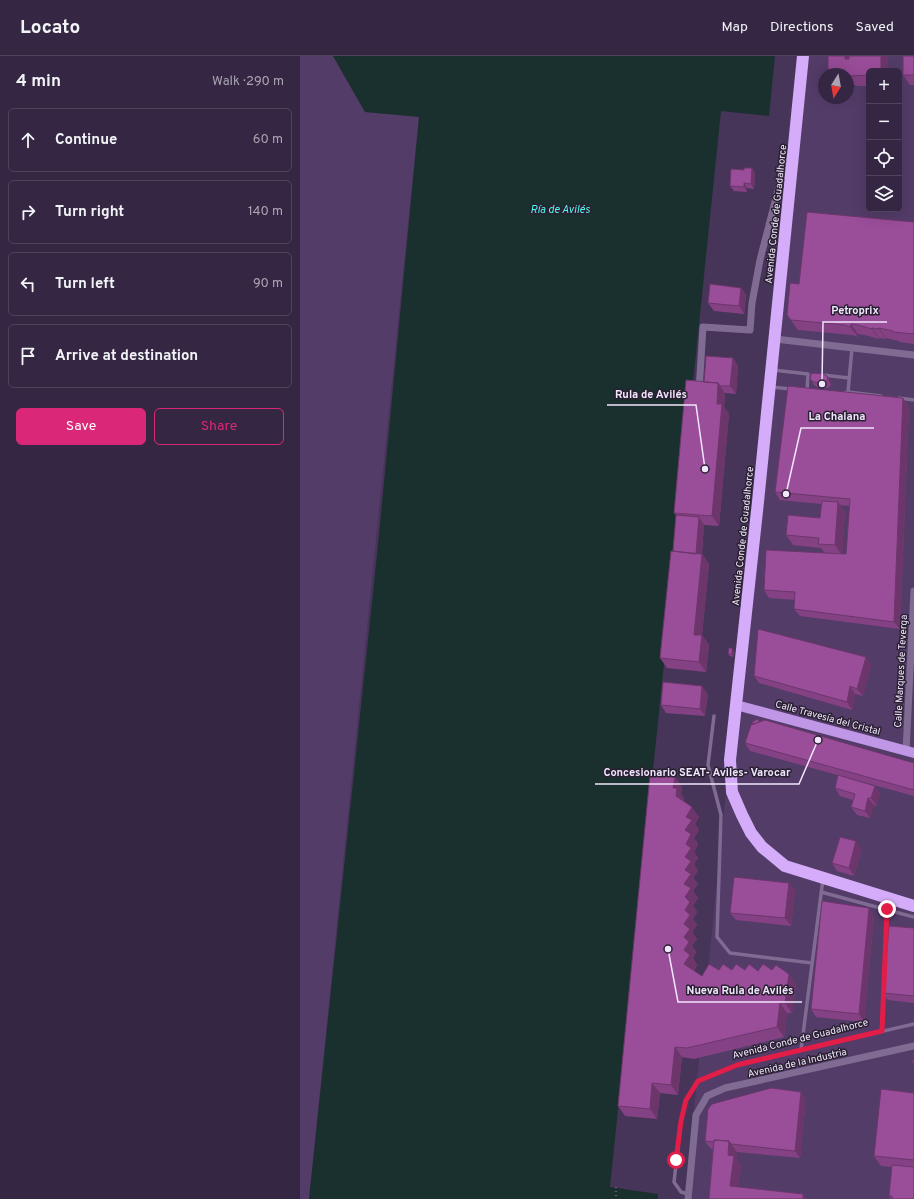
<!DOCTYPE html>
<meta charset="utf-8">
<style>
body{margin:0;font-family:Overpass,sans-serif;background:#3d2f4a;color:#f1f3f6}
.controls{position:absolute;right:12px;top:12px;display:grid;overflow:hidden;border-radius:6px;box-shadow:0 4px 16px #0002}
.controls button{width:36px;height:36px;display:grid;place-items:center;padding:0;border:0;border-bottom:1px solid #4f445c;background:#352743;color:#f1f3f6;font:20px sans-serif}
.compass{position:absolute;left:518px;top:12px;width:36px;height:36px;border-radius:50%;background:#352743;box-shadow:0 4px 16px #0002;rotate:191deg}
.stop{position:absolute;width:12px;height:12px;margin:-9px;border:3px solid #e11d48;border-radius:50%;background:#fff}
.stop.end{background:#e11d48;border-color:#fff;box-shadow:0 1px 4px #0008}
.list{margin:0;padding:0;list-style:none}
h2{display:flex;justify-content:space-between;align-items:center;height:52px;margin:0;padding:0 16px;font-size:17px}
h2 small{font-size:13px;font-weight:400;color:#aaa5b2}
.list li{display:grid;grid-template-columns:26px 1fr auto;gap:12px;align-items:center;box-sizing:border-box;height:64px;margin:0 8px 8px;padding:0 8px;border:1px solid #4f445c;border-radius:6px}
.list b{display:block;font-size:15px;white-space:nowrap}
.list em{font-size:13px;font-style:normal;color:#aaa5b2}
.actions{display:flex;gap:8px;padding:12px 16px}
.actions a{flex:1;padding:9px 0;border:1px solid #db2777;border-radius:6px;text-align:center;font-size:14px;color:#db2777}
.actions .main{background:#db2777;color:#fff}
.icon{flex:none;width:22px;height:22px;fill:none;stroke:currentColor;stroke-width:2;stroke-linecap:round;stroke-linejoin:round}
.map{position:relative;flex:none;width:614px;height:1143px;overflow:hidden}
header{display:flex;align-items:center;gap:24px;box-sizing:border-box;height:56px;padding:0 20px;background:#352743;border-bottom:1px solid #4f445c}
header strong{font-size:19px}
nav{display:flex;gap:22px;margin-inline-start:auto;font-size:14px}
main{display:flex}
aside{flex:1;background:#352743}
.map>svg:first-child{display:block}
</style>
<header>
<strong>Locato</strong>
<nav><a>Map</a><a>Directions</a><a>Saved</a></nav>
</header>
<main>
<aside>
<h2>4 min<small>Walk · 290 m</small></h2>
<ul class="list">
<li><svg class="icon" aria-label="ahead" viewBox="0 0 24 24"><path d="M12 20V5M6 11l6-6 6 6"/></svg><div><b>Continue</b></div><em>60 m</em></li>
<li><svg class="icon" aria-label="right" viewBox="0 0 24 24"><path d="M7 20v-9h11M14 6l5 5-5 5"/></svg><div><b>Turn right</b></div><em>140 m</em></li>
<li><svg class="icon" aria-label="left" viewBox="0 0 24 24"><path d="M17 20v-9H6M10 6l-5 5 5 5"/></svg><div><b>Turn left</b></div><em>90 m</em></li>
<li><svg class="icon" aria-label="arrive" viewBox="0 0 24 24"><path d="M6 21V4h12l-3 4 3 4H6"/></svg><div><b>Arrive at destination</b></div></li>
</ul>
<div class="actions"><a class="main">Save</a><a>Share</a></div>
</aside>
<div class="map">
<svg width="614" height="1143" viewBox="0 0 614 1143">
<rect width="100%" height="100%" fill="#473459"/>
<path fill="#533c68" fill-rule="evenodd" d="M0,0H33L65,56L119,60L9,1143H0Z
M500,0H614V1143H385ZM569,15H599V153H569ZM524,18H548V42H524Z"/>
<path fill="#1a302e" d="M33,0H475L469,60L421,55L310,1131L358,1138V1143H9L78,489L119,61L65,56Z"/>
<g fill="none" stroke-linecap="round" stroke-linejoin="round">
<path stroke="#7e6d8e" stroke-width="1.5" stroke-dasharray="1 3" stroke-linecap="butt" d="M316,1140V1129"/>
<path stroke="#806b93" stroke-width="3.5" d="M473,314L508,318L507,335
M523,319L549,322
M471,331L491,333
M548,336L552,292
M544,337L548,336L581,340
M599,342L614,344
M414,660L408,709L421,759L417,881L430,897L512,907
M521,836L614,861
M582,975L587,853
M501,994L523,823
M388,1138L381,1136L374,1126L381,1065L386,1044L398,1025L437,1009L614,968"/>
<path stroke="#806b93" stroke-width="7" d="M475,283L614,299
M399,335L403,271L450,274L452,247L460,204L484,111L491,100
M606,695L614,535
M388,1143L396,1059L407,1040L425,1032L614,990"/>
<path stroke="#c096e6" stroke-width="10" d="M436,649L614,697"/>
<path stroke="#d4acf9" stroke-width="12" d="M503,0L458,446L430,704L432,736L442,759L451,777L462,791L485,810L614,850"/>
</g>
<path fill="#844284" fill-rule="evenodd" d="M614,0V29H610L603,19Z
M528,15H569V30H557L556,29L548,30V18H530Z
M444,114L455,117L454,133L447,132V136L434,135L430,130Z
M614,166V288L600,286L599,285L586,282V283L579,282V283L565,279L558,278V281L552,279L498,274L487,259L499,228Z
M441,232L446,239L444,258L414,255L408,247Z
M433,302L438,310L436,338L425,337L424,351L429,358L419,470L404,469L402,498L409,508L402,579L409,589L406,616L367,612L360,602L373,495L376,459L374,457L404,326Z
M527,320L531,325V329L528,332L517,331L514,329L511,324Z
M609,350L600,573L500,560L494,553L495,544L469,542L464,534L525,497L521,492L493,489L486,479L520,462L521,448L480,444L475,436ZM540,449L550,450L546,498H542L545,456Z
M434,595L433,601L430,600L428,598Z
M571,609L563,640L555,638L552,654L459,627L454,620Z
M408,638L405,660L366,657L361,649Z
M458,663L460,666L614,707V740L450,695L445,687L453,668Z
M375,721L382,731L381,738L384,742V745L399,761L395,768L399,774L394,782L398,788L394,796L398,802L394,808L398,815L393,822L398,828L393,835L398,842L393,850L397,856L393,863L397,869L392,876L397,883L392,890L396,896L393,902L397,909L394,915L402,920L419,914L458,915L472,914L489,918L496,928L492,957H487L484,981L394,1003L382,1001L378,1039L360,1037L357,1063L325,1060L318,1050Z
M575,730L580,737L577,750L574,749L570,762L557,759L551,751L553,744L540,740L535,732Z
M562,793L554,820L537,815L532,807Z
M495,834L491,870L436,864L430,857Z
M574,860L564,966L516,961L511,953Z
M614,872V947L588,944L583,937Z
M501,1036L506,1044L500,1102L437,1096L436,1103L441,1110L438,1131L503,1138L507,1143H409L413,1093H411L405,1085Z
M614,1037V1143H591L589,1140L592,1111L581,1110L574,1100Z"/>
<path fill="#6c366b" d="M545,0H552V13L545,3Z
M581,0H588V15H581Z
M452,112L455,117L454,133L451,128Z
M444,127L447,132V136L444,131Z
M441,232L446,239L444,258L439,250Z
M551,268L558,278V281L550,271Z
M572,272L579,282V283L572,273Z
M579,272L586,282V283L579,273Z
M433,302L438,310L436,338L430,330Z
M527,320L531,325V329L528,323Z
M418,327L425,337L424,351L429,358L419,470L412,460L417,348Z
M603,342L609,350L600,573L594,566Z
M538,446L545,456L542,499L535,489Z
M399,461L404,469L401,507L395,500Z
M402,498L409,508L402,579L409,589L406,616L399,606L394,579Z
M432,592L434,595L433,601L432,598Z
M566,601L571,609L563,640L557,633Z
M402,630L408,638L405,660L400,653Z
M550,630L555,638L552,654L547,646Z
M375,721L382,731L381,738L384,742L383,750L376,740L373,732Z
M575,730L580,737L577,750L571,742Z
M568,742L574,749L570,762L565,755Z
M392,751L399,761L395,768L399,774L394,782L398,788L394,796L398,802L394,808L398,815L393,822L398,828L393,835L398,842L393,850L397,856L393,863L397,869L392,876L397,883L392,890L396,896L393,902L397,909L391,918L384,908V828L386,788L385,774L386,761Z
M556,785L562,793L554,820L549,812Z
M489,827L495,834L491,870L485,862Z
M569,852L574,860L564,966L559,958Z
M489,918L496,928L492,957L485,947Z
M480,947L487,957L484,981L477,971Z
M375,991L382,1001L378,1039L371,1029Z
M352,1027L360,1037L357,1063L350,1053Z
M501,1036L506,1044L500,1102L495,1095Z
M429,1085L437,1096L436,1103L441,1110L437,1140L430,1130L428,1099Z
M503,1138L507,1143H502Z"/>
<path fill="#9a4d99" stroke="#6c366b" d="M528,0H545V3H549V0H581V15H569V19L550,20L549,19H548V18H539V15H528Z
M603,0H614V19H603Z
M444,112H452L451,128L444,127V131L430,130L431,113L444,114Z
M507,156L614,166V278L593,276V275L579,272V273L572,272V273L558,269L551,268L550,271L545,269L491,264L487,259L490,227L499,228Z
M410,228L441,232L439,250L408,247Z
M406,300L433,302L430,330H420L418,327L404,326Z
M514,317L524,318L527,320L528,323L524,327L514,326L511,324L510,322L511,318Z
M386,324L418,327L417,348H422L412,460L374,457Z
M488,330L603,342L594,566L494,553L495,536L464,534L466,494L546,498L550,443L475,436Z
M522,445L538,446L535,489L518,488L519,482L486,479L488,459L520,462Z
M376,459L399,461L396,498L373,495Z
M371,495L402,498L394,579H402L399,606L360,602Z
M458,573L566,601L557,633L550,630L547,646L454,620Z
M429,592H432V598H428Z
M363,626L402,630L400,653L361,649Z
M458,663L459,666L453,668L452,666Z
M465,664L614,707V734L445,687L451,669Z
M350,719L375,721L373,732H377L376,740L392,751L386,761L392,764L385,774L391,778L386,788L391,792L385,801L391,805L385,814L391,818L384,828L391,832L385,841L390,846L385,854L390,859L384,868L390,873L384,881L389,886L384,894L390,899L384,908L402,920L409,908L419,914L423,908L432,914L436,908L445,914L449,908L458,915L463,908L472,914L476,909L489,918L485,947H480L477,971L387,992L375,991L371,1029L352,1027L350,1053L318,1050Z
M538,719L575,730L571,742H568L565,755L551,751L555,738L535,732Z
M540,781L556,785L549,812L532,807Z
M434,821L489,827L485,862L430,857Z
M522,845L569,852L559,958L511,953Z
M589,870L614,872V940L583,937Z
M612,1004H614V1010Z
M471,1032L501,1036L495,1095L431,1088L429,1085L414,1084V1086L405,1085L408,1053L412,1048Z
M581,1033L614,1037V1104L574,1100Z
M414,1084L429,1085L428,1099L434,1100L430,1130L503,1138V1143H409Z
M592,1109L614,1111V1143H592V1140H589Z"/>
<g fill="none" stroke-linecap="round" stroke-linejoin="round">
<path stroke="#e11d48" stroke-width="5" d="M376,1104L381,1065L386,1044L398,1025L437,1009L582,975L587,853"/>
</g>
<g text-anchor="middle" stroke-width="3" stroke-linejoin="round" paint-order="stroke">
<g font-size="10" fill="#f1e6fd" stroke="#292031">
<text transform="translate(475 158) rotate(-84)" y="4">Avenida Conde de Guadalhorce</text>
<text transform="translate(442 480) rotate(-84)" y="4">Avenida Conde de Guadalhorce</text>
<text transform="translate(600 615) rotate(-87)" y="4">Calle Marques de Teverga</text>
<text transform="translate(528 661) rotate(15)" y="4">Calle Travesía del Cristal</text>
<text transform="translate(500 982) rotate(-14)" y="4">Avenida Conde de Guadalhorce</text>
<text transform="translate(497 1006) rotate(-13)" y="4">Avenida de la Industria</text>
</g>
<g font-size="11" font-style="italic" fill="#51fbef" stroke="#292031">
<text x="260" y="157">Ría de Avilés</text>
</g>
</g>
<path fill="none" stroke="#f1e6fd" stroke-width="1.5" d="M522 328L523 266H587M405 413L396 349H307M486 438L501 372H574M518 684L499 728H295M368 893L378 946H502"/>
<g fill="#f1e6fd" stroke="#292031" stroke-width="1.5">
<circle cx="522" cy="328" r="4"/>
<circle cx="405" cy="413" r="4"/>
<circle cx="486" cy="438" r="4"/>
<circle cx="518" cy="684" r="4"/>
<circle cx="368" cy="893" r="4"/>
</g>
<g font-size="11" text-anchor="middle" font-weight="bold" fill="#f1e6fd" stroke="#292031" stroke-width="3" stroke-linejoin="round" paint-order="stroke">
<text x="555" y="258">Petroprix</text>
<text x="351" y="342">Rula de Avilés</text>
<text x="537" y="364">La Chalana</text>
<text x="397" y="720">Concesionario SEAT- Aviles- Varocar</text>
<text x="440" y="938">Nueva Rula de Avilés</text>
</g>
</svg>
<div class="controls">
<button>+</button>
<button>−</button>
<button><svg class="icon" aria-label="locate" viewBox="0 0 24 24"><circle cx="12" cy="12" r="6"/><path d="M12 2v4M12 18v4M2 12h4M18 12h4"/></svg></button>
<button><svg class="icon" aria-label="layers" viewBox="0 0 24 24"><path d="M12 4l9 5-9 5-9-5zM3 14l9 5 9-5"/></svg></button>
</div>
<svg class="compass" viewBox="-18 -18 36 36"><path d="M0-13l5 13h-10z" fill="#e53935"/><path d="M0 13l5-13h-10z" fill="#aaa5b2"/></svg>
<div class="stop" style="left:376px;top:1104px"></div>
<div class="stop end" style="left:587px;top:853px"></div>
</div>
</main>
